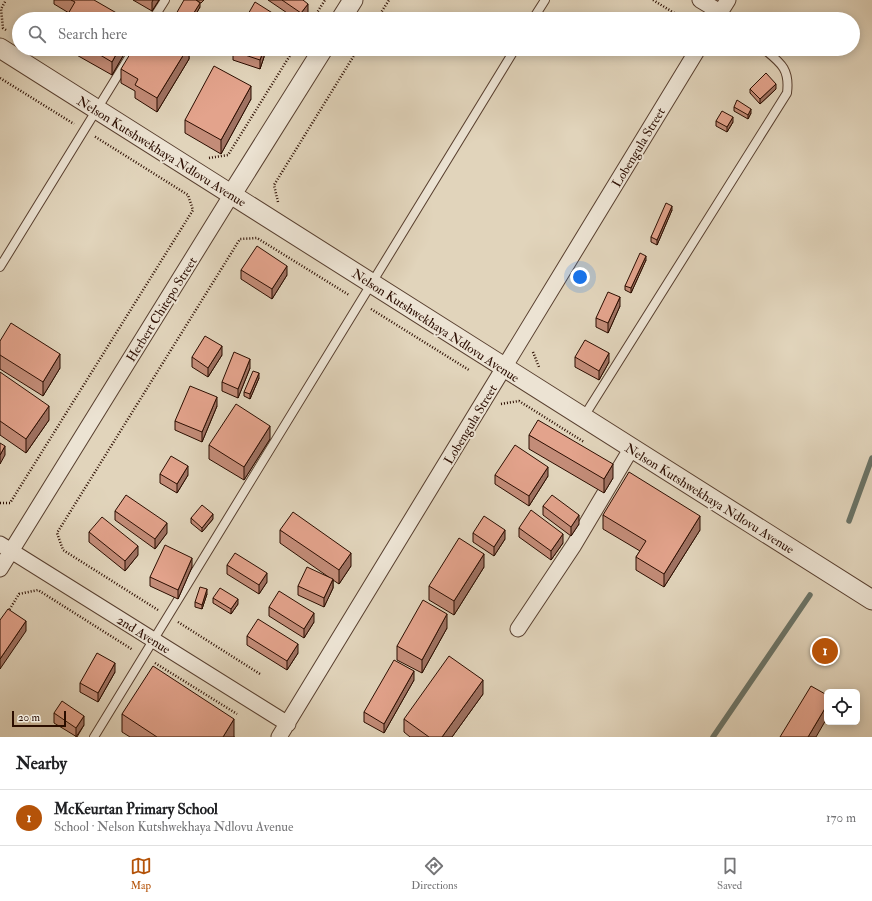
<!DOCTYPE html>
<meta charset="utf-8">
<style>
body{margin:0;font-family:"IM FELL Double Pica",serif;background:#f6f6f6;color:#202124}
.controls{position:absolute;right:12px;bottom:12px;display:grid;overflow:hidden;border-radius:6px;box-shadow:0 2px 10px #0003}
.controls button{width:36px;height:36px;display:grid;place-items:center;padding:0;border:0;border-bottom:1px solid #e0e0e0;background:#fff;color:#202124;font:20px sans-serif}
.scale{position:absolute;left:12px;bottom:10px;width:54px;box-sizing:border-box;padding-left:4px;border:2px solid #2b0d00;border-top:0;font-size:11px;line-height:14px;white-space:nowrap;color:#2b0d00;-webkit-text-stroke:3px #ece3d3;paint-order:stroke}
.you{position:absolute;left:580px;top:277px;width:14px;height:14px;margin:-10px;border:3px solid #fff;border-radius:50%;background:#1a73e8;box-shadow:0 0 0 6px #1a73e833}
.badge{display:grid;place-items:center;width:26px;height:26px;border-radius:50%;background:#b45309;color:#fff;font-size:13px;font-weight:700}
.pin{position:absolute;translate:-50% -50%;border:2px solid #fff;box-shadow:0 1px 4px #0006}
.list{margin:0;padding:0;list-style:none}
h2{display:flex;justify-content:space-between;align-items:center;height:52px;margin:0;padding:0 16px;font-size:17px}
h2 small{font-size:13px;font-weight:400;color:#757577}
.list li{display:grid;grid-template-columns:26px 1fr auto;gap:12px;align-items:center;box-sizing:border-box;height:56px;padding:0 16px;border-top:1px solid #e0e0e0}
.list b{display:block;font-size:15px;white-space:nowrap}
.list p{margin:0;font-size:13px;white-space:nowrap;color:#757577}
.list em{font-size:13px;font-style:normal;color:#757577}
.icon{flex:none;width:22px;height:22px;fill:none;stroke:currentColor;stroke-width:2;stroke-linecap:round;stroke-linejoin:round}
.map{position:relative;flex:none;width:872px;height:737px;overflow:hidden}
.search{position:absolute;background:#fff;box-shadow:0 2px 10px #0003;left:12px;right:12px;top:12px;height:44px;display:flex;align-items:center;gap:10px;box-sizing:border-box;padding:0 14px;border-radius:22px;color:#757577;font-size:15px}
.sheet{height:108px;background:#fff}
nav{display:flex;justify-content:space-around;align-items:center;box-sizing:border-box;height:56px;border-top:1px solid #e0e0e0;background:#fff;font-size:11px;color:#757577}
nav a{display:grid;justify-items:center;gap:2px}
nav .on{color:#b45309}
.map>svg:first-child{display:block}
</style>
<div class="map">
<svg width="872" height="737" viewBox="0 0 872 737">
<rect width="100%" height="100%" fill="#e1d4bb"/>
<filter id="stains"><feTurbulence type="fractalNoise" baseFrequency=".005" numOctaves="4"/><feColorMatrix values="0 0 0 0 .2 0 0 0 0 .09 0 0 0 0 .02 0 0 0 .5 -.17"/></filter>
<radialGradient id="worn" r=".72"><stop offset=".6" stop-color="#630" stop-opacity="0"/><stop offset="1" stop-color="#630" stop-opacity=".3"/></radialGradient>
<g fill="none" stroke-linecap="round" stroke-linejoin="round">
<path stroke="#6b7467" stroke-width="5.5" d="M849,521L872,458
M713,737L810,595"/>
<g stroke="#583f2f" stroke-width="10">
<path id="service" d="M153,19L165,0
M533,19L545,0
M0,267L134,49
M583,418L787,93C790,69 781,63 764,49
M94,737L515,49"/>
</g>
<g stroke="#583f2f" stroke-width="17">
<path id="minor" d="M700,0L720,12
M716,19L728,0
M0,544L288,724
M0,569L232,194
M518,629L574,545L631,449
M279,737L698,49"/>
</g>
<g stroke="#583f2f" stroke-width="21">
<path id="tertiary" d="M341,19L353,0
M0,48L872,600
M232,194L323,49"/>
</g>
<path stroke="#2b0d00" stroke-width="2.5" stroke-dasharray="1 2" stroke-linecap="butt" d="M653,0L684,19
M313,19L325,0
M377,19L389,0
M6,30L3,28L1,9L6,0
M0,78L74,124
M209,158L228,155L294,49
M278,202L274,185L358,49
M371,309L469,370
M533,352L539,367
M501,404L519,401L584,442
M0,503H10L193,210L188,195L94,136
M158,610L63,550L57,533L240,239L257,238L349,295
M8,612L19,594L38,590L133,650
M178,622L260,674
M155,663L237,714"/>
<use href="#service" stroke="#ece3d3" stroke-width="8"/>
<use href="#minor" stroke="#ece3d3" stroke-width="15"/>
<use href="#tertiary" stroke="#ece3d3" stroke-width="19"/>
</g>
<path fill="#c38c78" stroke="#2b0d00" d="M54,0H94L69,13L54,4Z
M133,0H159L152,11Z
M196,0H204L201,3Z
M268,0H303L308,13L303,19H296Z
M200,7L193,19H176V14Z
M247,16L282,19H247Z
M66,49H127L112,75Z
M189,49V59L157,112L135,98V91L121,83V69Z
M264,49V57L260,69L233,60V51Z
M750,89H776L760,104L750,93Z
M251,99L221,154L185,133V120Z
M734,107L751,113L748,119L734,111Z
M716,121L733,122L727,132L716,126Z
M672,210L657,245L651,242V237Z
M646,260L631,293L625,290V286Z
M241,270L287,275L272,299L241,279Z
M620,306L608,333L596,327V318Z
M0,341L60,368L43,396L0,369Z
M222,355L208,377L192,367V357Z
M575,357L609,362L599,380L575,367Z
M250,368L238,398L222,391V382Z
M0,372L49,420L26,453L0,435Z
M259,378L250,399L244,396V392Z
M217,406L202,442L175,430V421Z
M529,435L613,478L604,493L529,449Z
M270,439L244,480L209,459V445Z
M160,474L188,475L177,493L160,483Z
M495,475L548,476L529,506L495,484Z
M543,506L579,524L571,536L543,515Z
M115,511L167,533L155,549L115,520Z
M603,515L700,530L664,587L636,570V557L640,551L603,529Z
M191,518L213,519L202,532L191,523Z
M519,528L563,543L551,560L519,537Z
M280,530L351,566L339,584L333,580V588L324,607L298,595V586L330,578L280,543Z
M89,532L138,555L125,571L89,542Z
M473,533L505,539L494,556L473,542Z
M227,565L267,582L259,594L227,574Z
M192,567L178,599L150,586V577Z
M484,567L454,615L429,600V586Z
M207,594L202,609L195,607V602Z
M213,598L238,604L231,614L213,603Z
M269,607L314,622L304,638L269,616Z
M447,628L422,673L397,660V646Z
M247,636L298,653L287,670L247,645Z
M115,672L98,702L80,692V683Z
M414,680L384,733L364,722V712Z
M483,694L452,737H410L404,732V719Z
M54,713L84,725L77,737L54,723Z
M122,714L234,736V737H130L122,732Z"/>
<path fill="#9f7262" stroke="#2b0d00" d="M153,0H159L152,11V2Z
M200,3V7L193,19H190Z
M308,4V13L303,19H301V13Z
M119,49H127L112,75V62Z
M187,49H189V59L157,112V98Z
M264,49V57L260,69V60Z
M776,84V89L760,104V99Z
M251,86V99L221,154V140Z
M751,109V113L748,119V115Z
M733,117V122L727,132V127Z
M672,206V210L657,245V240Z
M646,256V260L631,293V288Z
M287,266V275L272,299V289Z
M620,297V306L608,333V323Z
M222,346V355L208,377V368Z
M609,353V362L599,380V371Z
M60,354V368L43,396V382Z
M250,359V368L238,398V389Z
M259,373V378L250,399V394Z
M217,397V406L202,442V432Z
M49,406V420L26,453V439Z
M270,426V439L244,480V467Z
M5,446V455L0,464V455Z
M613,464V478L604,493V479Z
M188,466V475L177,493V484Z
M548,467V476L529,506V496Z
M213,514V519L202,532V528Z
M579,515V524L571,536V527Z
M700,516V530L664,587V574Z
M167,523V533L155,549V539Z
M505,530V539L494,556V547Z
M563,534V543L551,560V551Z
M138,546V555L125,571V561Z
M351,553V566L339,584V570Z
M484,554V567L454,615V601Z
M192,558V567L178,599V590Z
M267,573V582L259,594V585Z
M333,579V588L324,607V598Z
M207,589V594L202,609V605Z
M238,599V604L231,614V609Z
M314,613V622L304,638V629Z
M447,614V628L422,673V660Z
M26,621V631L0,669V659Z
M298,644V653L287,670V661Z
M115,663V672L98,702V693Z
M414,671V680L384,733V724Z
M483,680V694L452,737H442Z
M827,705V718L816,737H808Z
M84,716V725L76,737V728Z
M234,719V737H223Z"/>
<path fill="#e3a38c" stroke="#2b0d00" d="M71,0H94L127,19H65L75,2Z
M184,0H196L200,3L190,19H184L176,14Z
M282,0H303L308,4L301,13Z
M255,2L282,19H251L247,16Z
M90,49H119L112,62Z
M133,49H187L157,98L135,85L138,79L121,69Z
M234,49H264L260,60L233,51Z
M214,66L251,86L221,140L185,120Z
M766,73L776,84L760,99L750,89Z
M737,100L751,109L748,115L734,107Z
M722,111L733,117L727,127L716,121Z
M666,203L672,206L657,240L651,237Z
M257,246L287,266L272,289L241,270Z
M640,253L646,256L631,288L625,286Z
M608,292L620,297L608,323L596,318Z
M11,323L60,354L43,382L0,355V341Z
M205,336L222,346L208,368L192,357Z
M585,340L609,353L599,371L575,357Z
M234,352L250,359L238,389L222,382Z
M253,371L259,373L250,394L244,392Z
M0,372L49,406L26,439L0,421Z
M190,386L217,397L202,432L175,421Z
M236,404L270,426L244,467L209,445Z
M538,420L613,464L604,479L529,435Z
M0,443L5,446L0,455Z
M515,445L548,467L529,496L495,475Z
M171,456L188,466L177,484L160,474Z
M629,472L700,516L664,574L636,557L646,541L603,515Z
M126,495L167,523L155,539L115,511Z
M552,495L579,515L571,527L543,506Z
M202,505L213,514L202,528L191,518Z
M531,510L563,534L551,551L519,528Z
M293,512L351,553L339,570L280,530Z
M484,516L505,530L494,547L473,533Z
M102,517L138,546L125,561L89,532Z
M459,538L484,554L454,601L429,586Z
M165,545L192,558L178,590L150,577Z
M235,553L267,573L259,585L227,565Z
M307,567L333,579L324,598L298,586Z
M200,587L207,589L202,605L195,602Z
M220,588L238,599L231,609L213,598Z
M279,591L314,613L304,629L269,607Z
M423,600L447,614L422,660L397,646Z
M8,609L26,621L0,659V620Z
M258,619L298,644L287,661L247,636Z
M97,653L115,663L98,693L80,683Z
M449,656L483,680L442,737H429L404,719Z
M394,660L414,671L384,724L364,712Z
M153,666L234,719L223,737H157L122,714Z
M811,686L827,695V705L808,737H780Z
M62,701L84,716L76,728L54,713Z"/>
<g text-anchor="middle" stroke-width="4" stroke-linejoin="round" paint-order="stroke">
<g font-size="13" fill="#2b0d00" stroke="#ece3d3">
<text transform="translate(638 147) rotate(-59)" y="5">Lobengula Street</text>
<text transform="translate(162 151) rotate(32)" y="5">Nelson Kutshwekhaya Ndlovu Avenue</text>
<text transform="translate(161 309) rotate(-58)" y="5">Herbert Chitepo Street</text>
<text transform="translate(436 325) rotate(33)" y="5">Nelson Kutshwekhaya Ndlovu Avenue</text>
<text transform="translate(470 424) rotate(-59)" y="5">Lobengula Street</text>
<text transform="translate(710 498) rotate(32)" y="5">Nelson Kutshwekhaya Ndlovu Avenue</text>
<text transform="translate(144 634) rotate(32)" y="5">2nd Avenue</text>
</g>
</g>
<rect width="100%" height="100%" filter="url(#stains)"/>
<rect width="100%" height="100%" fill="url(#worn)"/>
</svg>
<div class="controls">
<button><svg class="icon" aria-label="locate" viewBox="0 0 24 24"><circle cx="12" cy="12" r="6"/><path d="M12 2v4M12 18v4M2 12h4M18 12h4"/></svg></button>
</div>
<div class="scale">20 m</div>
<div class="you"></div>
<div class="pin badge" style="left:825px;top:651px">1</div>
<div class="search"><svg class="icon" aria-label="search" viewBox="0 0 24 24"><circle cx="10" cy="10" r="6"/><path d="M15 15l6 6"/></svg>Search here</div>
</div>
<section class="sheet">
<h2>Nearby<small></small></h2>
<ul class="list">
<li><span class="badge">1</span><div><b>McKeurtan Primary School</b><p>School · Nelson Kutshwekhaya Ndlovu Avenue</p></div><em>170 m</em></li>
</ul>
</section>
<nav>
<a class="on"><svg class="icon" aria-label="map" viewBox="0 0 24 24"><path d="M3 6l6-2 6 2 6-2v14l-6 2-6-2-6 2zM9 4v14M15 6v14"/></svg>Map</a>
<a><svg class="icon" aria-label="directions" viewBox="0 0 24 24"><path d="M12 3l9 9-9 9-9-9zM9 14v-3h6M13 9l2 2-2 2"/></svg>Directions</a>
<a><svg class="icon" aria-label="saved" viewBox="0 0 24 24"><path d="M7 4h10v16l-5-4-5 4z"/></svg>Saved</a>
</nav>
